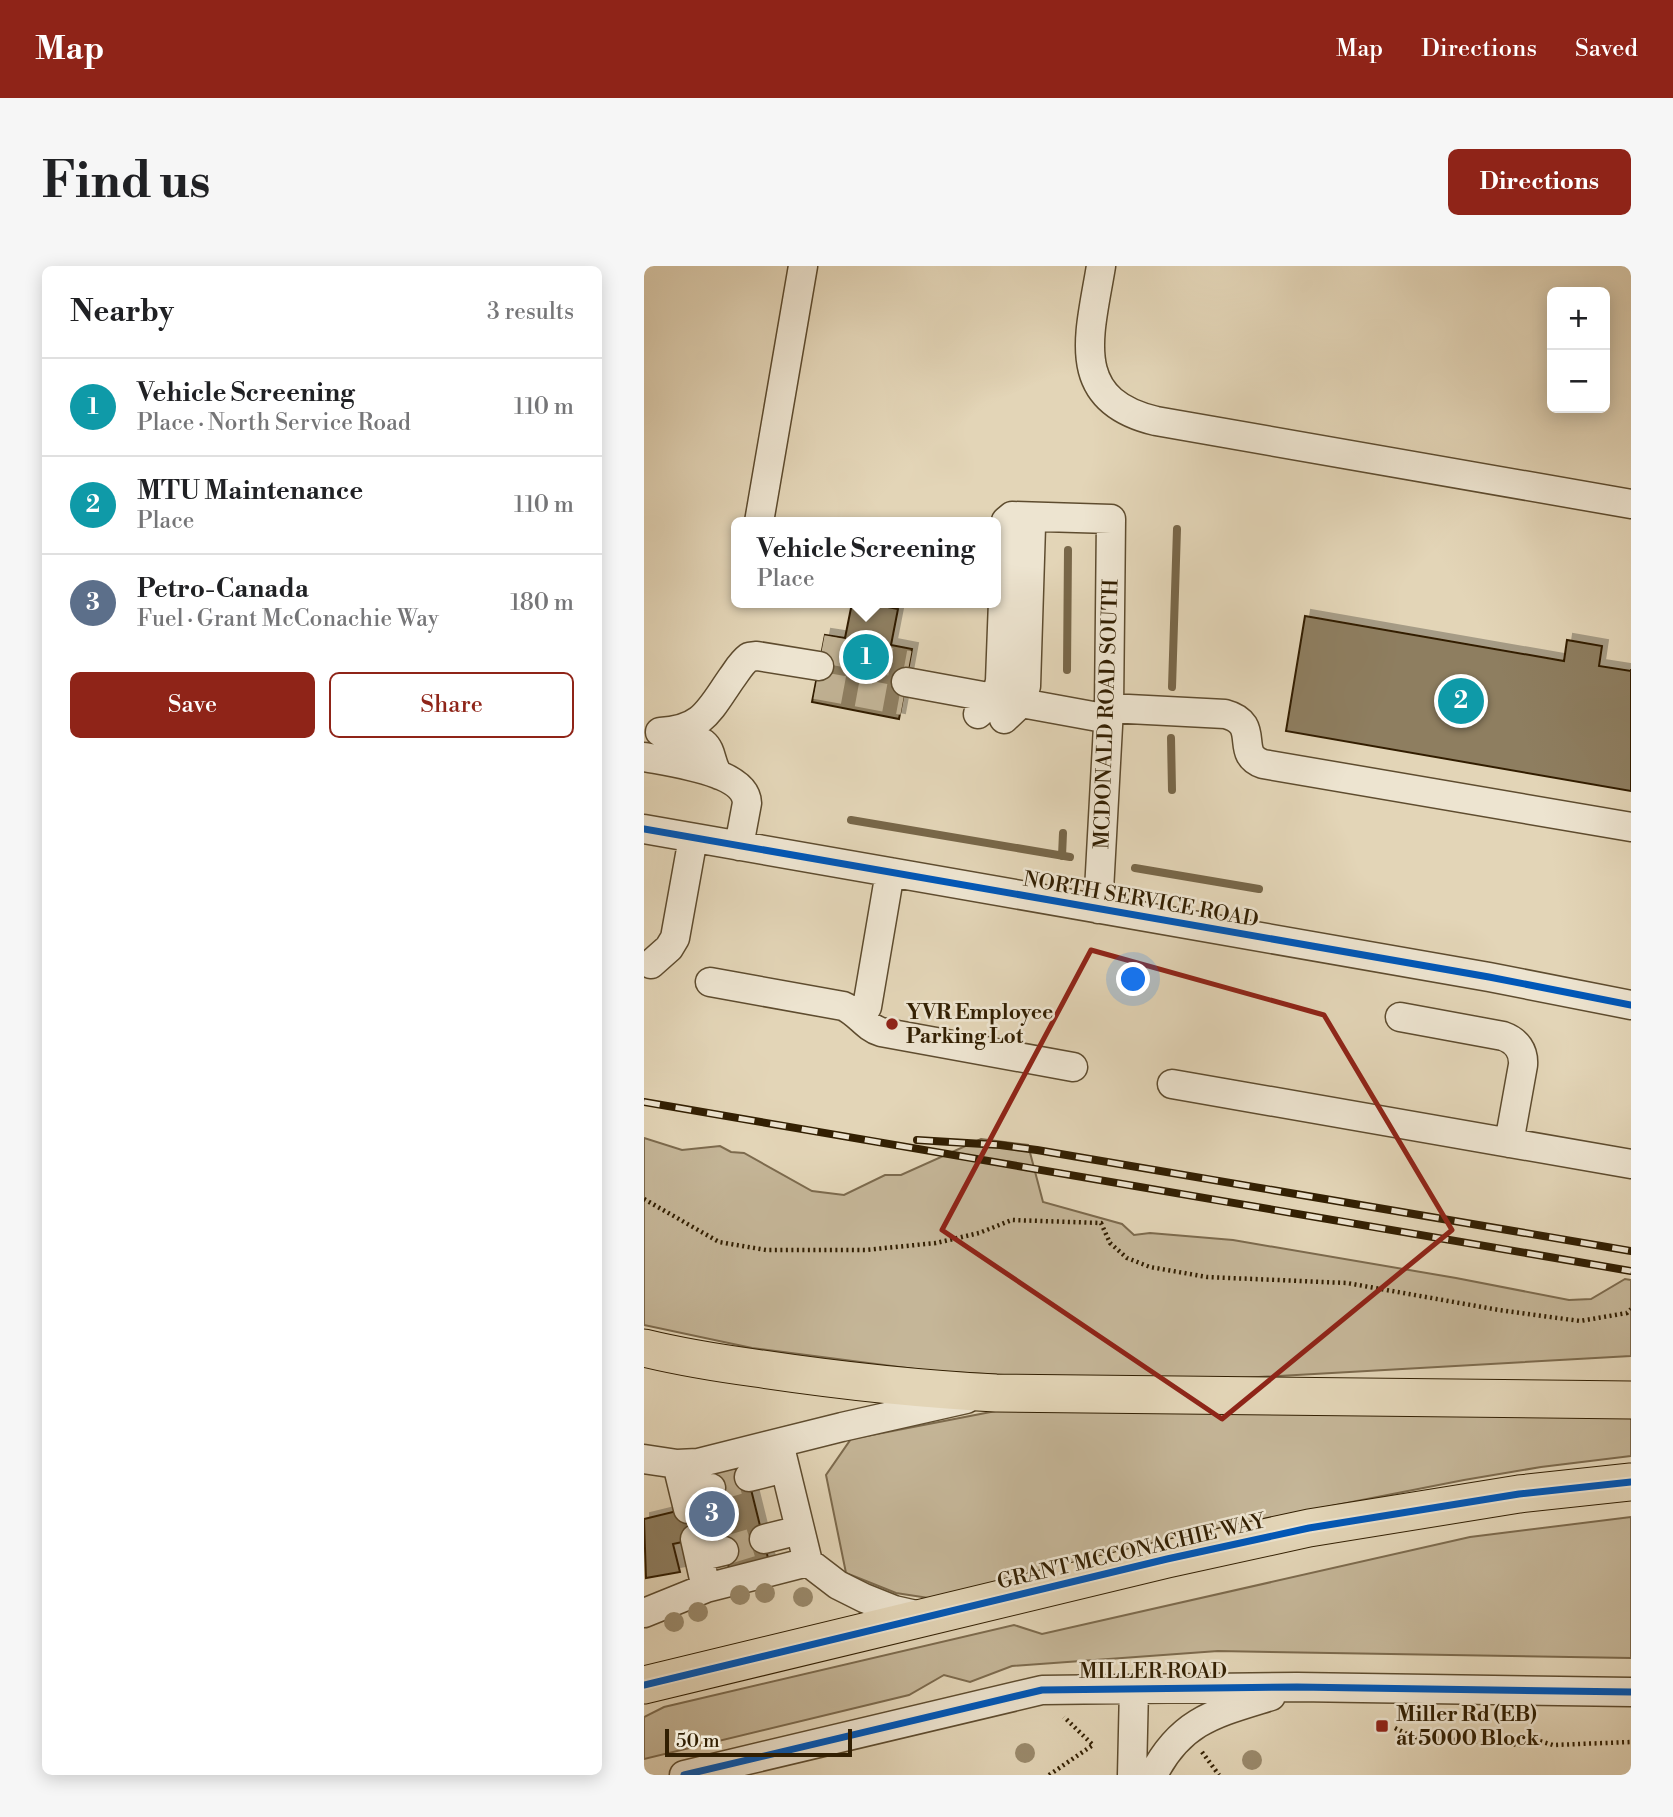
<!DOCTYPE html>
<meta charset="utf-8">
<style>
body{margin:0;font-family:"Libre Bodoni",serif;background:#f6f6f6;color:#202124}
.controls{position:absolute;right:21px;top:21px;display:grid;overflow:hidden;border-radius:10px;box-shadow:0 4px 18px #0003}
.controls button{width:63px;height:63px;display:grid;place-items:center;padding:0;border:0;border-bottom:2px solid #e0e0e0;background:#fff;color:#202124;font:35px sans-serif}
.scale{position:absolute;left:21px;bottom:18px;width:187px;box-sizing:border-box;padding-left:7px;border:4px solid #321f02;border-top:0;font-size:19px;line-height:24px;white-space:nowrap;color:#321f02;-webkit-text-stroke:5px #ede4d0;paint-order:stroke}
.you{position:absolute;left:490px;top:714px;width:24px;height:24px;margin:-18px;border:5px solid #fff;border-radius:50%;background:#1a73e8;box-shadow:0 0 0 10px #1a73e833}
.badge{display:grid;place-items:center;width:46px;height:46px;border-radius:50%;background:#8f2418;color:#fff;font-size:23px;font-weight:700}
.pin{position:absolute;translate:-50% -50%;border:4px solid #fff;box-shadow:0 2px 7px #0006}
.popup{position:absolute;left:87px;top:251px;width:270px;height:91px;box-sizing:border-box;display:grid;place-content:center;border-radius:10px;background:#fff;filter:drop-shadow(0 2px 5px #0005);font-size:23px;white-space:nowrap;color:#757577}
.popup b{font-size:26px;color:#202124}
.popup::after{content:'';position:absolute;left:50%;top:100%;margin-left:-14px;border:14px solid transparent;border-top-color:#fff}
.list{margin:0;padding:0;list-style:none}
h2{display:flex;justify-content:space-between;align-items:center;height:91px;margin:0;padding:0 28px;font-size:30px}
h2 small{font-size:23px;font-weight:400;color:#757577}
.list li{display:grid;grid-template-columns:46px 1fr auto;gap:21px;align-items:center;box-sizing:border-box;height:98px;padding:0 28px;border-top:2px solid #e0e0e0}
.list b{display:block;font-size:26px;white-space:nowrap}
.list p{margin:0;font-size:23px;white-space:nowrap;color:#757577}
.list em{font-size:23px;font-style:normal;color:#757577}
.actions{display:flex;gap:14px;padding:21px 28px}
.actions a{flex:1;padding:16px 0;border:2px solid #8f2418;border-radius:10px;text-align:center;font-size:24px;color:#8f2418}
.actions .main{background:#8f2418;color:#fff}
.map{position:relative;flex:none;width:987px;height:1509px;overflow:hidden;border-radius:10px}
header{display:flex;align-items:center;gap:42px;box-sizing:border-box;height:98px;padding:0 35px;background:#8f2418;color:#fff}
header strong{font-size:33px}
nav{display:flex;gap:38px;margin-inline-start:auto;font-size:24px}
.intro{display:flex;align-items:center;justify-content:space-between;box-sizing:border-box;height:168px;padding:0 42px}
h1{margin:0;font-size:49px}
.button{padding:18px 32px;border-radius:10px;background:#8f2418;color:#fff;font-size:24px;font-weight:700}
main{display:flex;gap:42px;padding:0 42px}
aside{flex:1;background:#fff;border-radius:10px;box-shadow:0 4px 18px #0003}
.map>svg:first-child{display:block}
</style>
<header>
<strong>Map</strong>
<nav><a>Map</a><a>Directions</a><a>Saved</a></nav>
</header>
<div class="intro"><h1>Find us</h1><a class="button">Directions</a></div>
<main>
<aside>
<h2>Nearby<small>3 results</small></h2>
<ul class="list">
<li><span class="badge" style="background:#0f9aa8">1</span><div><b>Vehicle Screening</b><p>Place · North Service Road</p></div><em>110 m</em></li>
<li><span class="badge" style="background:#0f9aa8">2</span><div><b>MTU Maintenance</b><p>Place</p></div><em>110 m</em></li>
<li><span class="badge" style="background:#5c6f8a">3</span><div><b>Petro-Canada</b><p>Fuel · Grant McConachie Way</p></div><em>180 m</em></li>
</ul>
<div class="actions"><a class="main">Save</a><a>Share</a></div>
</aside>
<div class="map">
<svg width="987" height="1509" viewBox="0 0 987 1509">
<defs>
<filter id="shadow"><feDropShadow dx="6" dy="-6" stdDeviation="0" flood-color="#0004"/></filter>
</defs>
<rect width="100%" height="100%" fill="#e3d5b7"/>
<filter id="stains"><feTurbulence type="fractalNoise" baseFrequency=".00286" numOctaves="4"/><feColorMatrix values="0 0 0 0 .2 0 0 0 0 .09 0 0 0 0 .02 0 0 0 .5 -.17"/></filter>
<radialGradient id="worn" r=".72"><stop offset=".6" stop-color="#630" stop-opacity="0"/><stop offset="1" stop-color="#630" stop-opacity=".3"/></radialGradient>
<path fill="#c5b698" stroke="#7c6a4d" stroke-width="2" d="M0,872L38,884L76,880L87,886L100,887L168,925L200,929L241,909H257L337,873L384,879L399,936L478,958L490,969L506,967L589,974L812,1012L925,1034L947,1033L981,1013L987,1014V1090L510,1117L286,1105L108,1082L0,1059Z
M357,1144L987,1151V1190L897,1201L820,1214L590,1259L517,1275L291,1333L252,1327L202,1307L182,1209L207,1173Z
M987,1251V1392L574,1385L368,1400L326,1416L300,1409L265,1429L0,1493V1451L20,1441L370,1359L398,1368L826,1271Z"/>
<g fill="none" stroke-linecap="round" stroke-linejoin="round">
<path stroke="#786749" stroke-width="8" d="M423,404L424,284
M528,421L533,263
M527,472L528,524
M207,554L426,591
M418,590L419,567
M491,602L615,623"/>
</g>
<path fill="#8e7e60" stroke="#321f02" stroke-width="2" filter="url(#shadow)" d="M208,337H223L254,343L247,379L268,383L255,453L168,436L181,369L201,372Z
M661,350L920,395L923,374L958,380L955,400L987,405V403V525L642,465Z
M98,1187L125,1296L86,1306L76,1268L29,1278L36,1306L2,1312L0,1253L70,1236L60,1196Z"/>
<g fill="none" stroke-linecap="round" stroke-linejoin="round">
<path stroke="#c0b193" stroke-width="28" stroke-dasharray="28 14" stroke-linecap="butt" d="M178,383L265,399
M172,419L259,435
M67,1222L105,1211
M80,1285L120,1273"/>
<g stroke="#5e4c2f" stroke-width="31">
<path id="minor" d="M457,0C446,68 423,134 512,155L987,238
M115,256L159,0
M262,416L465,453
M465,442L581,448C619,458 589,488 619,498L987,561
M334,448L352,432L356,415L362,255L368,250L467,253L465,442L454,643
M360,453L377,437L382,420L387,260L391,253L395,251
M16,466C58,464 65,445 87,413C93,405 97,397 105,391L113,390L175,400
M23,468L59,477C69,485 66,499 75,509
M0,491C25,496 102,505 103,537L95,580
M0,563L845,711L987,739
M7,698L25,682L31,672L49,572
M66,716L199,740C214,746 221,761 237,766L429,801
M756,751L859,770C873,775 880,785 879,799L865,877
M216,752L223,741L246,606
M528,818L987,898
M135,1177L164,1296L194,1319L220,1332L250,1344L281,1351
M0,1193L33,1198L54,1197L198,1161L322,1133
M33,1198L44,1243
M105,1211L141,1202
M40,1227L67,1222
M51,1273L62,1322
M120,1273L156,1264
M55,1291L80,1285
M0,1347L62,1322L164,1296
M40,1509L398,1424L653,1421L987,1426
M488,1509L490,1422
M509,1509C537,1454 572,1447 627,1430"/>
</g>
<g stroke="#321f02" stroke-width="39">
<path id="major" d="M0,1082C37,1091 74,1097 111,1102C191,1114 271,1123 352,1127L987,1134
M0,1419L523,1293L665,1262L875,1228L987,1216"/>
</g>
<path stroke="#321f02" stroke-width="4.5" stroke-dasharray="2 3.5" stroke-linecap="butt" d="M0,933L75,976L122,984H221L292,977L335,967L368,954L457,957L466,977L483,992L506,1001L563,1011L703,1017L855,1044L936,1055L983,1047L987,1043
M751,1462L769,1471L842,1476L876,1479L892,1474L909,1479L987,1476
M558,1486L575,1509
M405,1509L449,1479L420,1451"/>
<use href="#minor" stroke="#ede4d0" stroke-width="28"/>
<use href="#major" stroke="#e3d5b7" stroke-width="37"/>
<g stroke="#321f02" stroke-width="8">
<path id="rail" d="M0,836L987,1005
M273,874L356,879L393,884L987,985"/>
</g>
<use href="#rail" stroke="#ede4d0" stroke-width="5" stroke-dasharray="16" stroke-linecap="butt"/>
<g stroke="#ede4d0" stroke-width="11">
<path id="cycleway" d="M0,563L845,711L987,739
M0,1419L523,1293L665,1262L875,1228L987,1216
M40,1509L398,1424L653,1421L987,1426"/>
</g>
<use href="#cycleway" stroke="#0057b8" stroke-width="7"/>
</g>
<g fill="#9a8a6c">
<circle cx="121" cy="1327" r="10"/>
<circle cx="96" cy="1329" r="10"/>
<circle cx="159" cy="1331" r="10"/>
<circle cx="54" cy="1346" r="10"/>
<circle cx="30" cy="1356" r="10"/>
<circle cx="381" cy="1487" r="10"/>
<circle cx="608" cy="1494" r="10"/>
</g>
<path fill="none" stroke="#8f2418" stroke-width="5" stroke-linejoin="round" d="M447,684L680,749L808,964L578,1153L298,964Z"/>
<g fill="#8f2418" stroke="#ede4d0" stroke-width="2.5">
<circle cx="248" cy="758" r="7"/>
<rect x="731" y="1453" width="14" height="14" rx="3.5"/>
</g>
<g text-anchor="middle" stroke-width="5" stroke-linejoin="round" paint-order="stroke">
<g font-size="21" fill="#321f02" stroke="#ede4d0">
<text transform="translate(462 448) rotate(-88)" y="7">MCDONALD ROAD SOUTH</text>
<text transform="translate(497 633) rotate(10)" y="7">NORTH SERVICE ROAD</text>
<text transform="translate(487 1285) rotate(-13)" y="7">GRANT MCCONACHIE WAY</text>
<text x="509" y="1412">MILLER ROAD</text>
</g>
<g font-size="21" font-weight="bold" fill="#321f02" stroke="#ede4d0" text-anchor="start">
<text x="262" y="753">YVR Employee<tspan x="262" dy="24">Parking Lot</tspan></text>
<text x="752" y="1455">Miller Rd (EB)<tspan x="752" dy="24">at 5000 Block</tspan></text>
</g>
</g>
<rect width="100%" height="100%" filter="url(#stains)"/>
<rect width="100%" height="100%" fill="url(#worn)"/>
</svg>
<div class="controls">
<button>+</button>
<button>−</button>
</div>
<div class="scale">50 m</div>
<div class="you"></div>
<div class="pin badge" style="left:222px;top:391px;background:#0f9aa8">1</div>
<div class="popup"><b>Vehicle Screening</b>Place</div>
<div class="pin badge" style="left:817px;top:435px;background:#0f9aa8">2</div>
<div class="pin badge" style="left:68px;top:1248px;background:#5c6f8a">3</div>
</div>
</main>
